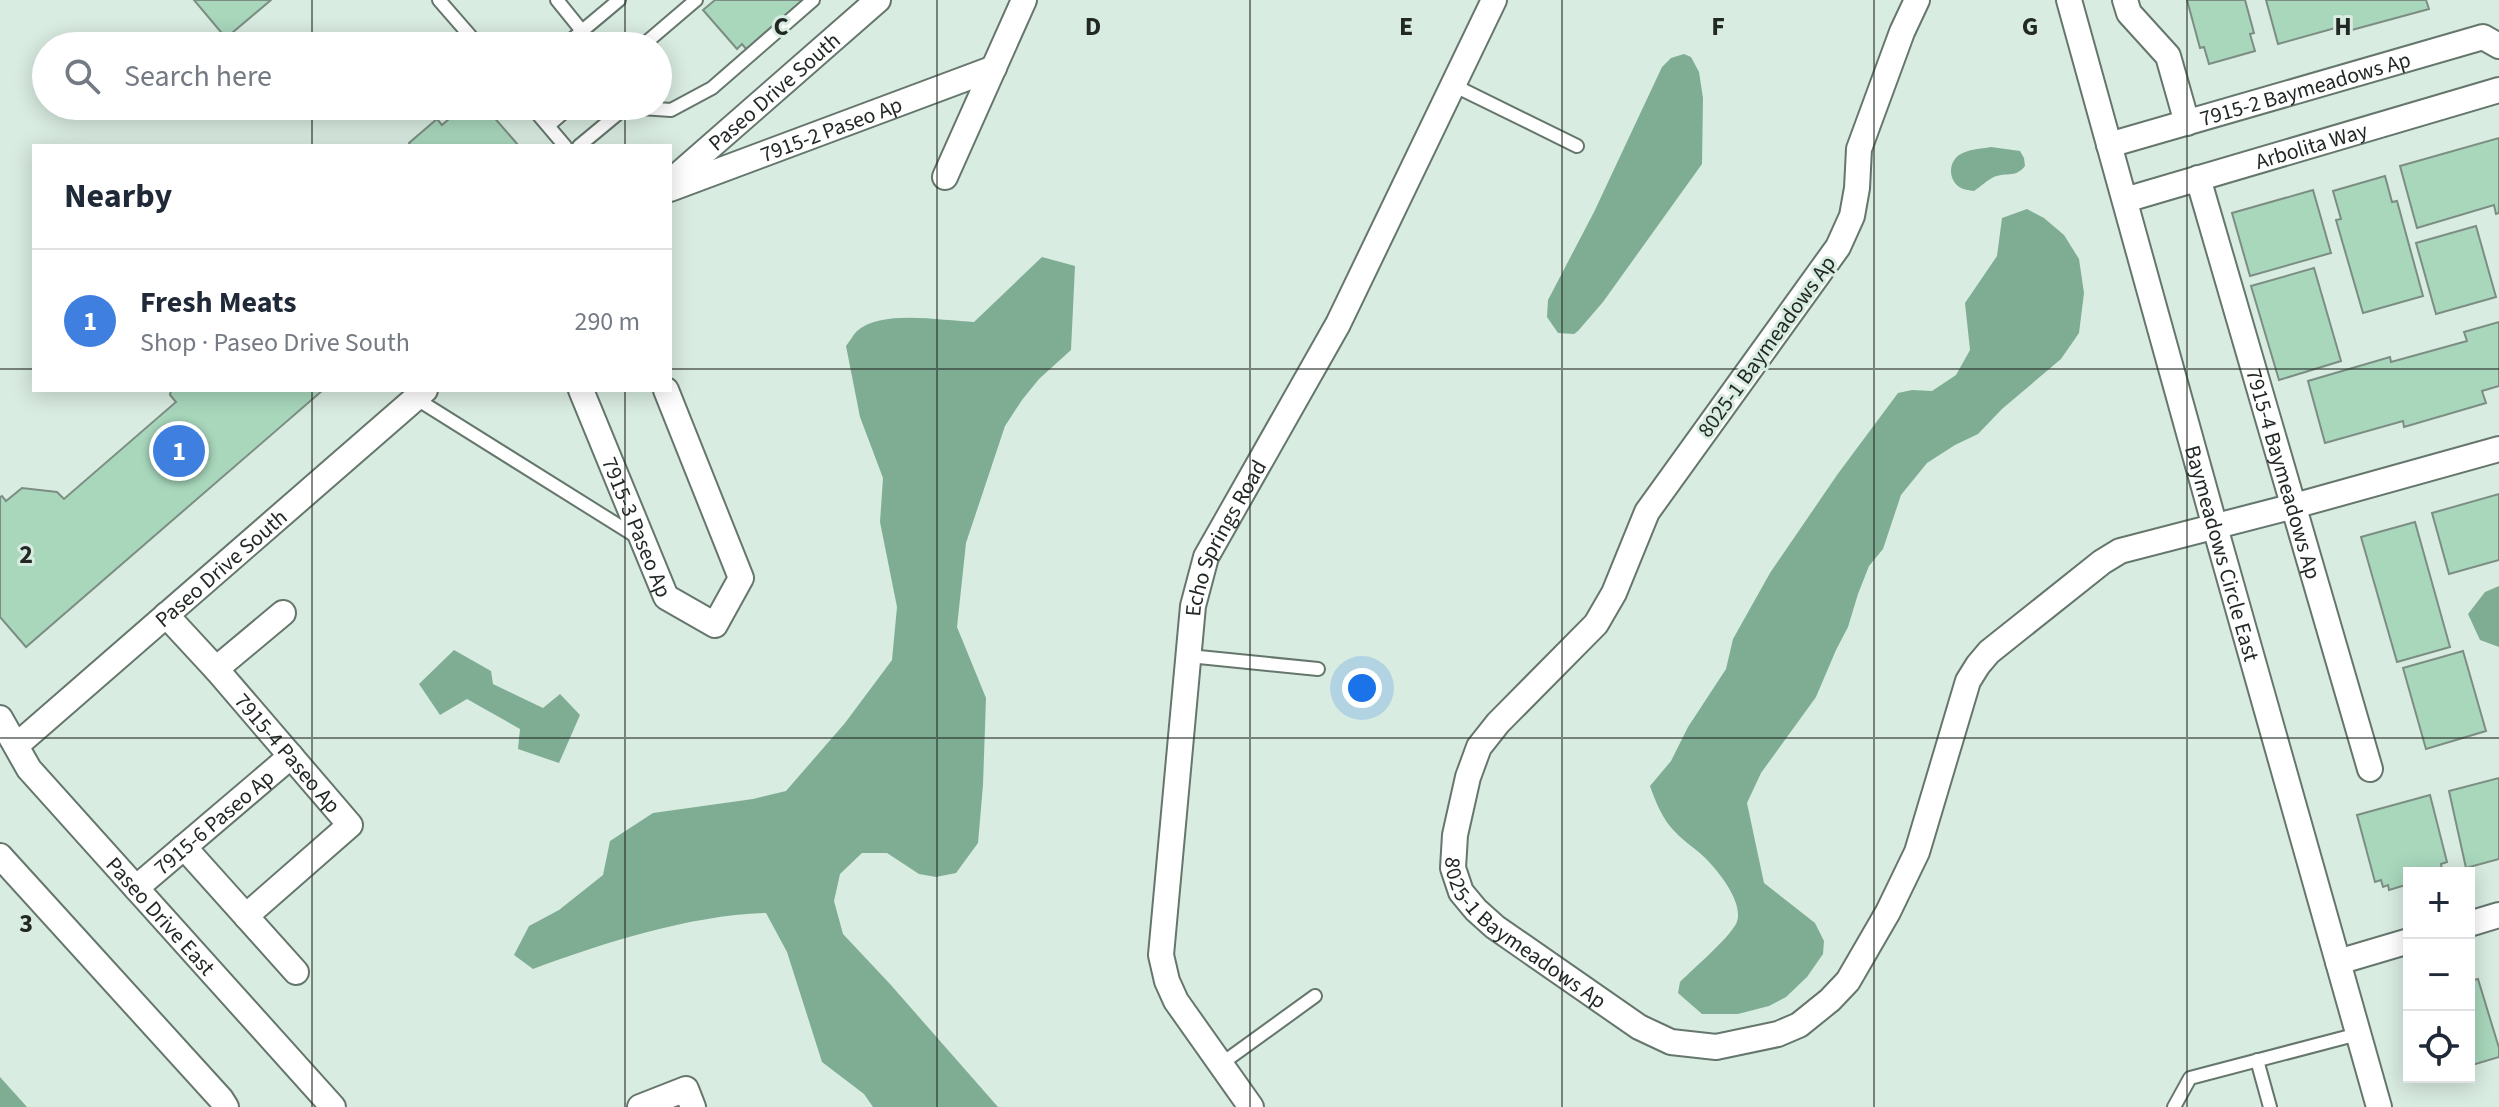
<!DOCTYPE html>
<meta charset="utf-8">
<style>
body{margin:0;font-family:"Source Sans 3",sans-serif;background:#f6f6f7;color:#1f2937}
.controls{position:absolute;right:24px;bottom:24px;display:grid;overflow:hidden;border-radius:0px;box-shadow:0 4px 20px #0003}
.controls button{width:72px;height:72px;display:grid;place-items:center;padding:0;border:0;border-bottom:2px solid #e0e1e3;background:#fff;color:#1f2937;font:40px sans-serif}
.you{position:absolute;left:1362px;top:688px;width:28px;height:28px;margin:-20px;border:6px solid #fff;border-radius:50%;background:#1a73e8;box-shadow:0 0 0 12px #1a73e833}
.badge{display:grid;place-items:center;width:52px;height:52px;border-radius:50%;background:#cd3e3a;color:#fff;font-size:26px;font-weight:700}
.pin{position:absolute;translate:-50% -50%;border:4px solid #fff;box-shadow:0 2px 8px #0006}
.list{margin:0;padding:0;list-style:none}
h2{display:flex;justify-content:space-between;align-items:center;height:104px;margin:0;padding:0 32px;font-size:34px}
h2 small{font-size:26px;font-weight:400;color:#747a83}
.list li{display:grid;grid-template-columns:52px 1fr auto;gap:24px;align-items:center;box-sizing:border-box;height:144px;padding:0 32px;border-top:2px solid #e0e1e3}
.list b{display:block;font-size:30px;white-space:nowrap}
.list p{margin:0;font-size:26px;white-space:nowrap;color:#747a83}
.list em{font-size:26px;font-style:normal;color:#747a83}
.icon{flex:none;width:44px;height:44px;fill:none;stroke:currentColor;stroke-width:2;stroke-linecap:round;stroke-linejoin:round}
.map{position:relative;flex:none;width:2499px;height:1107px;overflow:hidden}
.search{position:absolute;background:#fff;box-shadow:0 4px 20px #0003;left:32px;top:32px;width:640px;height:88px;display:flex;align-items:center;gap:20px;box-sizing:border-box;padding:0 28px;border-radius:44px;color:#747a83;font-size:30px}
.panel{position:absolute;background:#fff;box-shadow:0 4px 20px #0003;left:32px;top:144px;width:640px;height:248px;border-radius:0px}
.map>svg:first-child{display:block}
</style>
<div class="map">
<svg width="2499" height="1107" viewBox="0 0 2499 1107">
<rect width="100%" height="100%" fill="#d9ece1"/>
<path fill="#7fad93" d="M1684,54L1691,57L1699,72L1703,98L1702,164L1603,302L1578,331L1574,334L1558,333L1547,317L1548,300L1594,212L1662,67L1671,58Z
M1991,147L2020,151L2024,158L2025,166C2015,179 2005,171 1992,178C1986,181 1980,187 1974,191C1970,190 1965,190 1961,188C1948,181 1948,163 1959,155C1969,149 1980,149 1991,147Z
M2027,209L2044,218L2064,235L2079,259L2084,293L2079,333L2061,359L2002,409L1978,434L1955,445L1927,463L1901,495L1883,549L1869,566L1858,594L1848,627L1836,650L1816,697L1761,773L1747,803L1764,883L1815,923L1824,941L1823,954L1807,977L1786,997L1769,1006L1738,1014H1702L1678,993L1680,982C1695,967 1726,941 1736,924C1745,906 1722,876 1710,863C1698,849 1680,840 1669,825C1660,813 1655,800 1650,786L1671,761L1688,727L1726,669L1733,639L1770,573L1837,475L1898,393L1912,390L1932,391L1956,375L1970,350L1965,303L1997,256L2002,218Z
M1042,257L1075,266L1071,350L1039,379L1022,400L1005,426L966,543L957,627L986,698L983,785L978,843L956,873L936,877L919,874L887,853H862L840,874L834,901L843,934L890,984L998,1107H873L864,1094L822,1062L787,952L766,913C691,915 603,943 533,969L514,955L529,926L559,910L603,875L610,841L653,813L753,799L786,791L845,723L892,660L897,607L880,522L883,478L860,417L846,346C850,341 853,335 857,331C882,309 943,321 974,322Z
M2499,586V647L2480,640L2468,614L2485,592Z
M454,650L491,671L493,684L543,708L560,694L580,715L559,763L518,749L520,729L467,699L440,715L419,684Z
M0,1077L27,1107H0Z"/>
<path fill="#a8d7bc" stroke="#7c8e83" stroke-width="2" d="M194,0H271L226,38Z
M715,0H805L747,50L742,44L737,49L703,10Z
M2187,0H2245L2254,33L2250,34L2255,51L2209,64L2204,47L2200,48Z
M2266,0H2426L2429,9L2348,31L2346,25L2278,44Z
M457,112L492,115L519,146H411L409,143L437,119L442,125Z
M2499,138V213L2496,214L2494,205L2417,228L2400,166Z
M2385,176L2392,202L2397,201L2423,296L2363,313L2336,220L2341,219L2333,191Z
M2313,190L2331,253L2250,276L2232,213Z
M2476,226L2496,297L2436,314L2416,243Z
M2314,268L2341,361L2279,380L2251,286Z
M2499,322V386L2482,391L2486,403L2404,427L2403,421L2325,443L2308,381L2390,357L2391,362L2467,341L2464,332Z
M171,390H323L26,647L0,617V497L2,496L6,501L22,488L57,492L64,499L176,402L170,395Z
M2499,494V560L2449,574L2432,513Z
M2415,522L2450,647L2397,662L2361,537Z
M2463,651L2486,731L2426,749L2403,668Z
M2499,778V859L2466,868L2449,791Z
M2430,795L2447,862L2441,864L2442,870L2437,873H2409V884L2389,890L2388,885L2383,887L2381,880L2375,882L2357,815Z
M2478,979L2499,1048V1057L2469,1066V981Z"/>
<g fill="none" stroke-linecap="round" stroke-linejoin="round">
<g stroke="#65766c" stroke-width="16">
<path id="lane" d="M439,0L479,46
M557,0L582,31L564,46
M582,31L619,0
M642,46L696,0
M1453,85L1577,146
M531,106L565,146
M548,126L571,106
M579,146L626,107L671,110L712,88L813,0
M415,398L637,537
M1189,656L1318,669
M2257,1060L2270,1107
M1221,1064L1315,996
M2174,1107L2190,1078L2358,1034"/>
</g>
<g stroke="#65766c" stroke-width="28">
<g id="street">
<path id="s1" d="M1917,0L1902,32L1859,149L1857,188L1852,216L1838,247L1647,512L1614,593L1596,624L1498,723L1479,747L1468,777L1455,835L1453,868L1461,892L1476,910L1495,927L1639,1027L1671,1042L1716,1047L1778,1034L1799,1025L1830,1000L1848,981L1888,912L1917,852L1968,681L1978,665L1989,652L2102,562L2120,551L2294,506L2499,449"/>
<path id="s2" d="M2069,0L2215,527L2379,1107"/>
<path d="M2125,0L2129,13L2168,56L2187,123"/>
<path id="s3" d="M2109,145L2483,37L2499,46"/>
<path d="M945,177L1024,0"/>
<path id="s4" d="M2198,178L2370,769"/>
<path id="s5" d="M670,182L878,0"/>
<path id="s6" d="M670,189L994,68"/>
<path id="s7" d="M2125,200L2499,90"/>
<path id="s8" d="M581,390L666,597L715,625L741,578L666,390"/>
<path id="s9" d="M166,615L216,669L350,825L246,916"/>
<path d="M216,669L283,613"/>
<path id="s10" d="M0,718L29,769L333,1107"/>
<path id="s11" d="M17,745L425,390"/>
<path d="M184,847L296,972"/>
<path d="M0,856L221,1099L226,1107"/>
<path id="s12" d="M136,888L291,756"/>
<path d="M2469,924L2499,915"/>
<path d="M2338,962L2409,941"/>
<path d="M640,1107L686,1089L693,1107"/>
<path id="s13" d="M1251,1107L1176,1001L1167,981L1161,955L1193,606L1206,557L1338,324L1494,0"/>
</g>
</g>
<use href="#lane" stroke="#fff" stroke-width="12"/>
<use href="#street" stroke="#fff" stroke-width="24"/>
</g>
<path fill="none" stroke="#222924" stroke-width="2" stroke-opacity="0.55" d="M312,0V46M625,0V46M937,0V1107M1250,0V1107M1562,0V1107M1874,0V1107M2187,0V1107M312,106V146M625,106V146M0,369H34M670,369H2499M312,390V1107M625,390V1107M0,738H2499"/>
<g text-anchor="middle" stroke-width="6" stroke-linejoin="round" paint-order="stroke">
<g font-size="22" fill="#222924" stroke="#d9ece1">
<text dy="8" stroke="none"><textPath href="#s3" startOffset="204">7915-2 Baymeadows Ap</textPath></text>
<text dy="8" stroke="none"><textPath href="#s5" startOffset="138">Paseo Drive South</textPath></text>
<text dy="8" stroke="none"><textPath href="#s6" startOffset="172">7915-2 Paseo Ap</textPath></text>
<text dy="8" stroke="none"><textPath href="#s7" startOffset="194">Arbolita Way</textPath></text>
<text transform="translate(1766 346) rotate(-54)" y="8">8025-1 Baymeadows Ap</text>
<text dy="8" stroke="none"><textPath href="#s4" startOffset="308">7915-4 Baymeadows Ap</textPath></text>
<text dy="8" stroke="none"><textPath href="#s8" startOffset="148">7915-3 Paseo Ap</textPath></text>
<text dy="8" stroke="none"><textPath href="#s13" startOffset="604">Echo Springs Road</textPath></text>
<text dy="8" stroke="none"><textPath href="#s2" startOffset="574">Baymeadows Circle East</textPath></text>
<text dy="8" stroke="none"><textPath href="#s11" startOffset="270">Paseo Drive South</textPath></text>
<text dy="8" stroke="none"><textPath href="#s9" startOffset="184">7915-4 Paseo Ap</textPath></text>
<text dy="8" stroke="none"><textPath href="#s12" startOffset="102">7915-6 Paseo Ap</textPath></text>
<text dy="8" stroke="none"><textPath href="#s10" startOffset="256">Paseo Drive East</textPath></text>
<text dy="8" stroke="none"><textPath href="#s1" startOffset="1104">8025-1 Baymeadows Ap</textPath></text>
</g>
</g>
<g font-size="26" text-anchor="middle" font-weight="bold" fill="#222924" stroke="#d9ece1" stroke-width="6" stroke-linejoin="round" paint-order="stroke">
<text x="781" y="35">C</text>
<text x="1093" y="35">D</text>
<text x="1406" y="35">E</text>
<text x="1718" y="35">F</text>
<text x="2030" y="35">G</text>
<text x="2343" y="35">H</text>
<text x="26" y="563">2</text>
<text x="26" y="932">3</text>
</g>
</svg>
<div class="controls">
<button>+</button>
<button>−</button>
<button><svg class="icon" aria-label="locate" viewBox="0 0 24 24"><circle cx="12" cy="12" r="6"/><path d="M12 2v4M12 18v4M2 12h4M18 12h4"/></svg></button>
</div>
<div class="you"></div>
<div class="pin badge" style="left:179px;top:451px;background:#3f7fe0">1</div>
<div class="search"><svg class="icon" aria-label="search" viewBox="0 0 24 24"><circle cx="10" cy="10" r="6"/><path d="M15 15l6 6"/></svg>Search here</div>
<section class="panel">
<h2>Nearby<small></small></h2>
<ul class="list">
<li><span class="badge" style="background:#3f7fe0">1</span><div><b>Fresh Meats</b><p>Shop · Paseo Drive South</p></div><em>290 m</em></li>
</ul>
</section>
</div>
